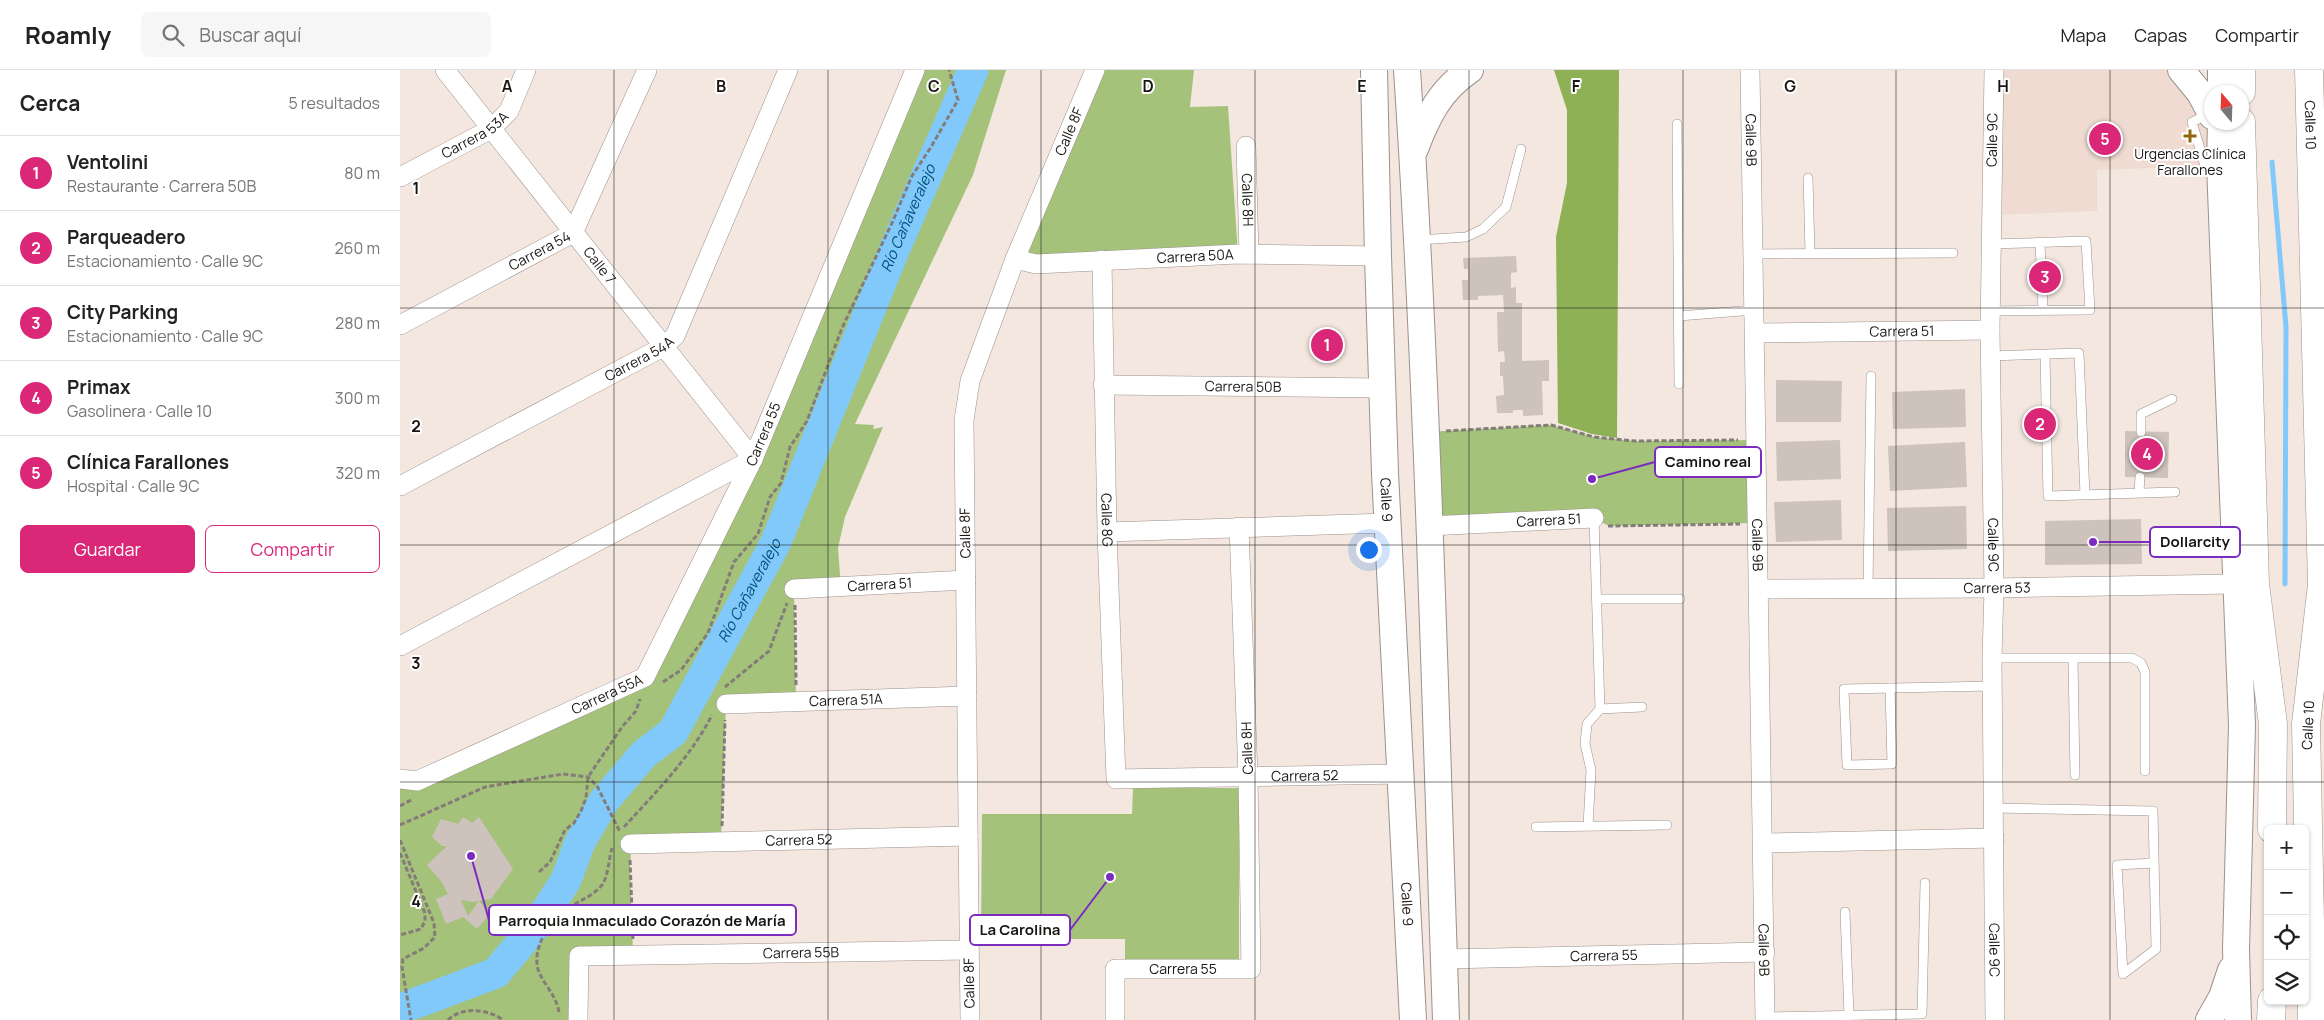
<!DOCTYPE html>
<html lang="es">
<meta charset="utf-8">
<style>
body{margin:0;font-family:Manrope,sans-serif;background:#f6f6f6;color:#222}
.controls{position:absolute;right:15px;bottom:15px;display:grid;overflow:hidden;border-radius:8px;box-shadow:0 1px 4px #0004}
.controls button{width:45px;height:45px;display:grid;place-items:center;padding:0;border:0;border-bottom:1px solid #e0e0e0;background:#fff;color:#222;font:25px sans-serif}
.compass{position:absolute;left:1804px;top:15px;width:45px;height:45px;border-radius:50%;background:#fff;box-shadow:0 1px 4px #0004;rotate:341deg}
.you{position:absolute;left:968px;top:479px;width:18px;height:18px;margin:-12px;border:4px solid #fff;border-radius:50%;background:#1a73e8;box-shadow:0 0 0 8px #1a73e833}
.badge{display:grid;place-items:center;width:32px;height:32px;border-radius:50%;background:#db2777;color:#fff;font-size:16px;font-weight:700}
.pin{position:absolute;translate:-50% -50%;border:2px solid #fff;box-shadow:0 1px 5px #0006}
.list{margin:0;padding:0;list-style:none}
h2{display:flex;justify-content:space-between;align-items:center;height:65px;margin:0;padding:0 20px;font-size:21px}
h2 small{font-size:16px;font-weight:400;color:#767676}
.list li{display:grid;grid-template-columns:32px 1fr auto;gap:15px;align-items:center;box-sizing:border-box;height:75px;padding:0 20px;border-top:1px solid #e0e0e0}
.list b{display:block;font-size:19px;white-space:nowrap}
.list p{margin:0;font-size:16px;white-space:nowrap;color:#767676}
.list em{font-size:16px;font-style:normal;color:#767676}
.actions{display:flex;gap:10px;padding:15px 20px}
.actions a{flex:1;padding:11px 0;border:1px solid #db2777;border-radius:8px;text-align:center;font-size:18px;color:#db2777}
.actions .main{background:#db2777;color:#fff}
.icon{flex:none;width:28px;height:28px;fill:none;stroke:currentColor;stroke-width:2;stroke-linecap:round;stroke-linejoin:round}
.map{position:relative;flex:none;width:1924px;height:950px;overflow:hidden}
header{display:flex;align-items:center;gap:30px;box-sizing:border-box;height:70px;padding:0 25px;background:#fff;border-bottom:1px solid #e0e0e0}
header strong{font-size:24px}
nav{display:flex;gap:28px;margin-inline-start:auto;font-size:18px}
.search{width:350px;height:45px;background:#f6f6f6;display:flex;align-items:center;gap:12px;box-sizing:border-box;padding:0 18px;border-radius:8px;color:#767676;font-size:19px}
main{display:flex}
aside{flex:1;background:#fff}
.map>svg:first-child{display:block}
</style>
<header>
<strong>Roamly</strong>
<div class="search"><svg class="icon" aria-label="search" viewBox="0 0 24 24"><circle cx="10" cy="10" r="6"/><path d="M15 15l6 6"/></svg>Buscar aquí</div>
<nav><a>Mapa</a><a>Capas</a><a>Compartir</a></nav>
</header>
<main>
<aside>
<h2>Cerca<small>5 resultados</small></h2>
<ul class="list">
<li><span class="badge">1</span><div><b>Ventolini</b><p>Restaurante · Carrera 50B</p></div><em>80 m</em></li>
<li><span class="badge">2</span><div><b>Parqueadero</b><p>Estacionamiento · Calle 9C</p></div><em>260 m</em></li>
<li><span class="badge">3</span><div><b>City Parking</b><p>Estacionamiento · Calle 9C</p></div><em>280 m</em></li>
<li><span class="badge">4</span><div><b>Primax</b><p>Gasolinera · Calle 10</p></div><em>300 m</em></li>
<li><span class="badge">5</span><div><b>Clínica Farallones</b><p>Hospital · Calle 9C</p></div><em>320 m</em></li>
</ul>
<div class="actions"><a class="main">Guardar</a><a>Compartir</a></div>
</aside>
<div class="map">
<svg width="1924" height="950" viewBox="0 0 1924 950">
<rect width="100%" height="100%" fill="#f3e7e0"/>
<path fill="#efdbd1" d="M1594,0H1781L1816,60L1805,96L1697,100V141L1591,145Z"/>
<path fill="#a5c27b" d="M525,0H606L573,105L455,354L474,355L473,359L483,357L445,447L438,478L441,517L394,519L396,632L326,634L321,772L232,774L230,795L233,884L179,899L178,950H0V709L244,607Z
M695,0H794L790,37L828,36L838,184L615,189Z
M1151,355L1194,367L1235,371L1356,370L1358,453L1209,456L1194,448L1029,456L1026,362Z
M733,718H839V890H725V869H581L582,744H732Z"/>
<path fill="#8eb156" d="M1154,0H1219L1217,368L1192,364L1158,353L1156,167L1167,113V40Z"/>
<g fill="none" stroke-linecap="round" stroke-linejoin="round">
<path stroke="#82c9fb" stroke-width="5" d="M1872,92L1886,257L1885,514"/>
<path stroke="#82c9fb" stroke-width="31" id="s1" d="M0,939L96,903L141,849L166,810L180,772L204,731L244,684L273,662L376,472L495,178L573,0"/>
</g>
<path fill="#cec2bc" d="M1116,186L1117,202L1111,203V218L1116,217V233H1122V291L1149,290V311H1142L1143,345L1123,346V340H1113V343H1097L1096,326L1104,325L1103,306H1100V292H1105L1104,281L1098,282L1097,242H1104L1103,225L1078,226V230H1063L1062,210H1068V199H1064L1063,188Z
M1376,310L1442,311L1441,352H1376Z
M1565,319L1566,357L1493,359L1492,322Z
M1725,361L1769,362L1768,408L1725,407Z
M1440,370L1441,409L1377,411L1376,372Z
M1565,372L1567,417L1490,421L1488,376Z
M1441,430L1442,470L1376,472L1374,432Z
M1566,436L1567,479L1488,481L1487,438Z
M1741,449L1742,494L1645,495V451Z
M63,747L72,753L79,747L113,799L91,829L73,832L61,830L68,846L79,831L90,844L77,859L63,847L46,854L36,829L48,824L41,811L27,795L47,776H42L32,767L41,749L58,754Z"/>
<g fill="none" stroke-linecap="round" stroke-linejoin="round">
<g stroke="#9c918b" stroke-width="10">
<path id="lane" d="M1809,44L1792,52L1805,96L1818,95
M1277,54L1279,314
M1408,108L1410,183
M1018,170L1066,167L1083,159L1106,137L1121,79
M1640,173L1643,240
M1353,184L1553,183
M1590,241L1690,240L1686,171L1591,174
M1279,246L1354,240
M1645,285L1648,426L1775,422
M1590,286L1679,283L1685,425
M1741,362V344L1772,329
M1739,422L1740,407
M1468,519L1471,306
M1197,529H1280
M1592,588H1732L1741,593L1745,602V701
M1673,588L1675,705
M1490,618L1492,694L1447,695L1444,619L1593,616
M1200,639L1242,637
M1593,738L1753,741L1756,879L1723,904L1717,795L1754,793
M1188,756L1191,700L1185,674L1187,654L1200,639L1194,448
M1136,757L1267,755
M1445,842L1449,945
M1365,947L1522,944L1525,813"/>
</g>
<g stroke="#9c918b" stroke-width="20">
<g id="street">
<path id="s2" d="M45,0L353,389"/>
<path id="s3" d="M1350,0L1365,950"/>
<path id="s4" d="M1594,0L1590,260L1594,518L1592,588L1595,950"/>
<path id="s5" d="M846,76L849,184"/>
<path id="s6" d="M0,107L91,59L109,41L126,0"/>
<path id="s7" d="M615,189L636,194L838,184L978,186"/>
<path id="s8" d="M702,190L707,462L716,709L1002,704"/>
<path id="s9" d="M0,255L173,163L247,0"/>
<path id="s10" d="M1356,263L1590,260"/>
<path id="s11" d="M703,315L982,318"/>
<path id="s12" d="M0,416L263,277L275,266L388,0"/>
<path id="s13" d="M1029,456L1194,448"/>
<path d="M707,462L987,453"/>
<path id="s14" d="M394,519L566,510"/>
<path id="s15" d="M1359,519L1594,518L1835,514"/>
<path d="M0,576L353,389"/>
<path id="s16" d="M326,634L567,626"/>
<path id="s17" d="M0,709L17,711L245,607L353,389L515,0"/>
<path d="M1363,773L1594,768"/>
<path id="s18" d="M230,774L568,766"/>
<path id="s19" d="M1044,889L1365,882"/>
<path id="s20" d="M178,950L179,886L569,880"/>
<path id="s21" d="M570,950L564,350L570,311L615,189L695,0"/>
<path id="s22" d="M715,950V899H851L848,707L839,457"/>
</g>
</g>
<g stroke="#9c918b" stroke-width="28">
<g id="secondary">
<path id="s23" d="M974,0L978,186L985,403L1013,950"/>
<path d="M1007,0C1028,316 1035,633 1046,950"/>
<path d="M1781,0L1800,23L1812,46"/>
<path d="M1821,0V22"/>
<path d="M1821,52L1820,95L1842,655L1836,880L1838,950"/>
<path d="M1015,79C1027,47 1040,20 1070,0"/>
<path d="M1809,950L1822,927L1831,900"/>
</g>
</g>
<g stroke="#9c918b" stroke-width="29">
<g id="primary">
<path d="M1841,0V22"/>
<path id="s24" d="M1909,0L1922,514L1906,654L1912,950"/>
<path d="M1841,52L1855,514L1873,654L1872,759"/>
<path d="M1871,950L1872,931"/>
</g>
</g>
<path stroke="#847c78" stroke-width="3" stroke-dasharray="5 2.5" stroke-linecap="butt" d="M1046,361L1151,355L1194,367L1235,371L1338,370
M1208,456L1340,454
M395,535L396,616
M263,612L281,600L308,563L334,492L358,464L370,427L381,413L390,377L407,351L442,258L492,153L512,106L531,77L558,30L549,0
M325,617L369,581L387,533
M0,736L13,729
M0,755L85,717L163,704L188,707L197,716L220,762
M322,756L325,650
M224,757C256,722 290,688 312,645
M0,770L34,853L35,867L24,878L3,889L2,897L11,950
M0,783L25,843V851L21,859L0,865
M230,790L233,869
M139,802L150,792L165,760L174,753L181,741L186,728L188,707L222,657L236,641L240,629
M159,942C156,923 138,909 137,894C135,875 149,852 164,841C177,831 191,828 202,815C208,807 209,788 212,778
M48,950C62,936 88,939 103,950"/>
<use href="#lane" stroke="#fff" stroke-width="9"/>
<use href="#street" stroke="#fff" stroke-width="19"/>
<use href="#secondary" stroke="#fff" stroke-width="26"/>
<use href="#primary" stroke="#fff" stroke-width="28"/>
</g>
<path fill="none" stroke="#191513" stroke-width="1" stroke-opacity="0.55" d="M214,0V950M428,0V950M641,0V950M855,0V950M1069,0V950M1283,0V950M1496,0V950M1710,0V950M0,238H1924M0,475H1924M0,712H1924"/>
<path fill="#91640f" stroke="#fff" stroke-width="2" d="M1787.5 58.5h5v5h5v5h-5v5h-5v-5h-5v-5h5z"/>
<g text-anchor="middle" stroke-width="4" stroke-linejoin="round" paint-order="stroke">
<g font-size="14" fill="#191513" stroke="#fff">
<text dy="5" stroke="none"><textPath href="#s24" startOffset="55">Calle 10</textPath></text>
<text dy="5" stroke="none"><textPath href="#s21" startOffset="908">Calle 8F</textPath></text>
<text dy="5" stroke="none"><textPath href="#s6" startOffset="86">Carrera 53A</textPath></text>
<text dy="5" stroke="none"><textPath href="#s3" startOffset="70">Calle 9B</textPath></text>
<text transform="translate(1592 70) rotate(-89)" y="5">Calle 9C</text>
<text dy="5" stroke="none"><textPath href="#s5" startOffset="54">Calle 8H</textPath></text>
<text dy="5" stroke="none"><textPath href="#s9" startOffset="158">Carrera 54</textPath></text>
<text dy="5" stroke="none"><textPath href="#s7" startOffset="181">Carrera 50A</textPath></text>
<text dy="5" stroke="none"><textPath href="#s2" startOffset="249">Calle 7</textPath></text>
<text dy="5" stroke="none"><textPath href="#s10" startOffset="146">Carrera 51</textPath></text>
<text dy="5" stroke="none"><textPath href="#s12" startOffset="271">Carrera 54A</textPath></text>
<text dy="5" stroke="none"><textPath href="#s11" startOffset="140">Carrera 50B</textPath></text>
<text dy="5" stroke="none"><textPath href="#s17" startOffset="538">Carrera 55</textPath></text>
<text dy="5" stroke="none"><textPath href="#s23" startOffset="430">Calle 9</textPath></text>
<text dy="5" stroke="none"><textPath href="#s8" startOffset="260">Calle 8G</textPath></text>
<text dy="5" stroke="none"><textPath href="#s13" startOffset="120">Carrera 51</textPath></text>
<text transform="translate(565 463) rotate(-91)" y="5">Calle 8F</text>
<text dy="5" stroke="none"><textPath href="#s3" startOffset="475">Calle 9B</textPath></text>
<text dy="5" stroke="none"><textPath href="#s4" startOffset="475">Calle 9C</textPath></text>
<text dy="5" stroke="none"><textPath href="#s14" startOffset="86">Carrera 51</textPath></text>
<text dy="5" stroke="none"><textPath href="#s15" startOffset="238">Carrera 53</textPath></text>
<text dy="5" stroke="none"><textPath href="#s17" startOffset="226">Carrera 55A</textPath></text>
<text dy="5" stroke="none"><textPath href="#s16" startOffset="120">Carrera 51A</textPath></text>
<text transform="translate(1908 655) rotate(-87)" y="5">Calle 10</text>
<text transform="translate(847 678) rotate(-92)" y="5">Calle 8H</text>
<text dy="5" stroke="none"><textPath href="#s8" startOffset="708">Carrera 52</textPath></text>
<text dy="5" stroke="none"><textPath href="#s18" startOffset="169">Carrera 52</textPath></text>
<text dy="5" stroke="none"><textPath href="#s23" startOffset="835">Calle 9</textPath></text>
<text dy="5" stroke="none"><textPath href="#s3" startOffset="880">Calle 9B</textPath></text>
<text dy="5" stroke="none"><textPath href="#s4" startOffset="880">Calle 9C</textPath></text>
<text dy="5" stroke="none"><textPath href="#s20" startOffset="286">Carrera 55B</textPath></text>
<text dy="5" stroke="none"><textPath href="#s19" startOffset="160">Carrera 55</textPath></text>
<text dy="5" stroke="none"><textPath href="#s22" startOffset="119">Carrera 55</textPath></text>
<text transform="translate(569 913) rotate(-91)" y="5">Calle 8F</text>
</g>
<g font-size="14" fill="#191513" stroke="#fff">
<text x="1790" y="89">Urgencias Clínica<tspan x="1790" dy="16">Farallones</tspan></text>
</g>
<g font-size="15" font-style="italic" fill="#014e76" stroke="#fff">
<text dy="5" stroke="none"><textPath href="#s1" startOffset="971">Río Cañaveralejo</textPath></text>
<text dy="5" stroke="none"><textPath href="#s1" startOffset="566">Río Cañaveralejo</textPath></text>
</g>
</g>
<g font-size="16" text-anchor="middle" font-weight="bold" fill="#191513" stroke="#fff" stroke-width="4" stroke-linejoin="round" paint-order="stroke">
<text x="107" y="22">A</text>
<text x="321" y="22">B</text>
<text x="534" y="22">C</text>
<text x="748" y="22">D</text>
<text x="962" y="22">E</text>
<text x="1176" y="22">F</text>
<text x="1390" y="22">G</text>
<text x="1603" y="22">H</text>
<text x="16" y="124">1</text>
<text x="16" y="362">2</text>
<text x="16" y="599">3</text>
<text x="16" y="837">4</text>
</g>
<path fill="none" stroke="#7b2cbf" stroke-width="2" d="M1192 409L1255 392M1693 472L1750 472M71 786L89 850M710 807L670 860"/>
<g fill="#7b2cbf" stroke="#fff" stroke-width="2">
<circle cx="1192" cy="409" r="5"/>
<circle cx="1693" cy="472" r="5"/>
<circle cx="71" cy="786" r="5"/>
<circle cx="710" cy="807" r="5"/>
</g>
<g fill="#fff" stroke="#7b2cbf" stroke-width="2">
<rect x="1255" y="377" width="106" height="30" rx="5"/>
<rect x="1750" y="457" width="90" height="30" rx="5"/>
<rect x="89" y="835" width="307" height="30" rx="5"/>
<rect x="570" y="845" width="100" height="30" rx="5"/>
</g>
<g font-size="15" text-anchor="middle" font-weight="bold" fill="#191513">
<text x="1308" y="397">Camino real</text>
<text x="1795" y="477">Dollarcity</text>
<text x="242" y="856">Parroquia Inmaculado Corazón de María</text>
<text x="620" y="865">La Carolina</text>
</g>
</svg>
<div class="controls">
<button>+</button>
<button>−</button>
<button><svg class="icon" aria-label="locate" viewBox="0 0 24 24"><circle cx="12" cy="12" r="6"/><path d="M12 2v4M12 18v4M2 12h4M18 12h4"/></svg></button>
<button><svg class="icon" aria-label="layers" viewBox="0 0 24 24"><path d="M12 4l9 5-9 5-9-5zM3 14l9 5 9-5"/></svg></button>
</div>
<svg class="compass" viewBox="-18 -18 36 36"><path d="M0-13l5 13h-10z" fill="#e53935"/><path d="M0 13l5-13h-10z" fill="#767676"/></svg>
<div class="you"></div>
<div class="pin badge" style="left:927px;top:275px">1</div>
<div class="pin badge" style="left:1640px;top:354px">2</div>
<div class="pin badge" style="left:1645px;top:207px">3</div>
<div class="pin badge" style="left:1747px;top:384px">4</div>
<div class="pin badge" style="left:1705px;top:69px">5</div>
</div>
</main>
